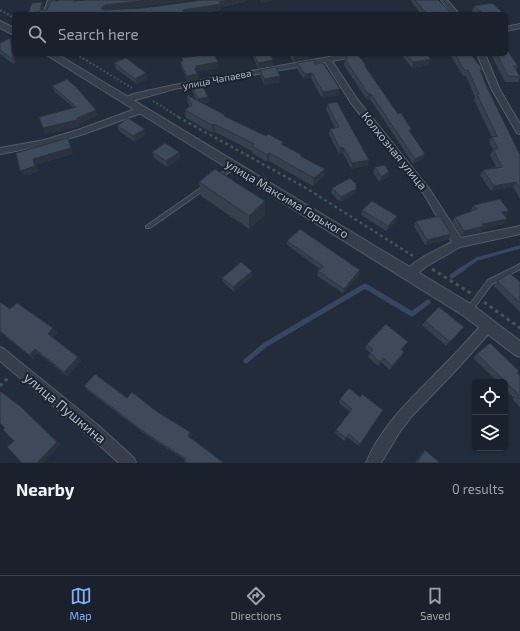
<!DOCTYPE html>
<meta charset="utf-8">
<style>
body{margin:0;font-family:"Exo 2",sans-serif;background:#232934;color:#f1f3f6}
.controls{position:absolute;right:12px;bottom:12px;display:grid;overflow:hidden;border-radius:6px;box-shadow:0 1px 3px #0004}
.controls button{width:36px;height:36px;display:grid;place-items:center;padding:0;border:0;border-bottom:1px solid #383e48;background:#1a212c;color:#f1f3f6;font:20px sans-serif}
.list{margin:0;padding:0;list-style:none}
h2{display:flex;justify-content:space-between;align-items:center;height:52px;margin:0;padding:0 16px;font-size:17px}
h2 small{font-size:13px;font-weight:400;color:#9fa3a9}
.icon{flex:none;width:22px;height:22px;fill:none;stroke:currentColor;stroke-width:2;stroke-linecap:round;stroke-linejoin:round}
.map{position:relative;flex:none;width:520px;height:463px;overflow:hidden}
.search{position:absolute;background:#1a212c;box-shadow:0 1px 3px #0004;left:12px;right:12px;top:12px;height:44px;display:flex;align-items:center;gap:10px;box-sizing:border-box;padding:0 14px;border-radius:6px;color:#9fa3a9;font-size:15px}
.sheet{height:112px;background:#1a212c}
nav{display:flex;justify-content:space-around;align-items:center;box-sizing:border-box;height:56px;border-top:1px solid #383e48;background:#1a212c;font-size:11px;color:#9fa3a9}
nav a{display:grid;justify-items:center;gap:2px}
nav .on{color:#84aff8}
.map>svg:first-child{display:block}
</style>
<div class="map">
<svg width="520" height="463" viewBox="0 0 520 463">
<rect width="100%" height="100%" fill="#222c3a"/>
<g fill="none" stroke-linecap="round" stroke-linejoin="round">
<path stroke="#354761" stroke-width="3.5" d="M462,269L477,259L520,247"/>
<path stroke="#354761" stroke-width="5" d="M452,276L464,268
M246,361L265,345L365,286L412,314L428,302"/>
<g stroke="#535c68" stroke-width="2">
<path id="service" d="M233,165L235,167V168L220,179H216V177Z
M205,185L207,186V188L150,228H146V226Z
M520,264V269L492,284L471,312L469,313L467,312L466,310L467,308L488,280Z"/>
</g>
<g stroke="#535c68" stroke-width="2">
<path id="minor" d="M48,0H54L49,14H43Z
M441,0H447L459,14H452Z
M520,24V28L506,31V27Z
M345,54H361L357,56L332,61L357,99L430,190L461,238L520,226V234L460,247L427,266L413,277L409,279L405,277L404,274C410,261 439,249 452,242L424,194L351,103L325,62L174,89L125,103L121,100L133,94L174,85Z
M477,54H485L500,90L520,124V134L517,133L492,90Z
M141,107L145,110L144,112L84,134L47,145L0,154V148L44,140L78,130Z
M489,320L493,321L495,325L493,329L457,369L411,417L399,433L381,463H366C383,422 417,393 447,362C460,349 472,335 485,321Z
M0,347L4,349L99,426L134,458L136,463H119L89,436L0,361Z"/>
</g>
<g stroke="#535c68" stroke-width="2">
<path id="tertiary" d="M0,21L14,28V35L0,28Z
M45,54H57L474,306L520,341V357L515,355L464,316Z"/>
</g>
<path stroke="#415558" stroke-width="2" stroke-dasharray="2 2" stroke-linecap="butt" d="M0,10L14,18
M76,54L132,88
M153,101L180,118"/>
<path stroke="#415558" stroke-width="2.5" stroke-dasharray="3 3" stroke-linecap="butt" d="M178,117L306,188L413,256"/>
<path stroke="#415558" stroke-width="3" stroke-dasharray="3.5 3.5" stroke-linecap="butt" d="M432,269L472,294
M484,302L520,328
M0,386L9,377"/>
<use href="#service" fill="#353e4a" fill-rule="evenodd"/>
<use href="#minor" fill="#353e4a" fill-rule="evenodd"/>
<use href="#tertiary" fill="#353e4a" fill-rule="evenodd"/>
</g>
<path fill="#35404d" d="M59,0H76V1L191,0L114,10L245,2L221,7V10L194,14H29L28,13L44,7L43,10H47L59,1Z
M411,0H438L452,14H421L411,1Z
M474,6L502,12L501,14H475L472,11Z
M10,38L13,44L15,65L0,54V43Z
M252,54H270L273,60V66L258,68Z
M289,54H309V59L293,62Z
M402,54H426L429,65L412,68L402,55Z
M450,54H471L482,69L481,72L487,87L520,155V199L513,187L491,191L480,175L483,170L496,167L490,155L493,150L489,142L492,137L474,100L475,97L466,76H463Z
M493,54H506L518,66L516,70L520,76V78L518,82H505L492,56Z
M345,55L366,67L425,154L423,159L413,164L370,99L367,100L344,65Z
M182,58L218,68L197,71L198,79L188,81L181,67L180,62L182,61Z
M114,63L148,79L137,84L116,69Z
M297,63L315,64L340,89L339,95L322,98L311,78L304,79L297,69Z
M260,70L280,82L264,85L260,75Z
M190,82L208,97L209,102L203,104L225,115V117L266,136L283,142V145L302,157L325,169L323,177L313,186L269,161L267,162L252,153V151L215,132L213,133L186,118L185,110L190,107L188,103L187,95L196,100L191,88Z
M52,86L98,115L79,124L80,126L45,134L73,107L55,92Z
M327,104L368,165L351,169L343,153L339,154L329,134L330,129L335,128L326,109Z
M117,126L146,134L135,142L119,131Z
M152,152H179L180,158L167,167L154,158Z
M375,167L388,177L379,182L373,172Z
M199,182L265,201V215L249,229L201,196Z
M332,188L356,189L355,194L340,202L331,193Z
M474,205L509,211L505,216L507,219L504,224L482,229L481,232L462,236L452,222L455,217L472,211L471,210Z
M362,210L397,216L395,222L386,231L361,215Z
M416,221L449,239L425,245L414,226Z
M287,241L360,270L359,275L343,293L317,276L318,271L320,269L287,245Z
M252,276L234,292L223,282L222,278Z
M497,281L520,282V312L494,286Z
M0,302L10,309L53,328L57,333L53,337L81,361L67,376L38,353L33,359L0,332Z
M425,321L460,331L446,346L422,325Z
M367,344L405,346L402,350L404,352L402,356L390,370L381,362L378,366L368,357L370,353L365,348Z
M477,354L517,373L520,376V407L513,400L514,398L505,389V382H498L473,358Z
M84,386L127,398L156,411L190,432L192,435L190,437L224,463H185L184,461L185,460L149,437L87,390Z
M360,397L383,410L359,446L347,437L344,441L335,433L336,430L350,412L339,403L340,399Z
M425,450L440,463H415L422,453Z"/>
<path fill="#2b343e" d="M148,0H191L107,11L103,14L101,8L105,5Z
M229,0H245V2L221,7V10L194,14H184L183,10Z
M261,0H275L261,3Z
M42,2L44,7L42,14L40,10Z
M502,12L501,14H491Z
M10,38L13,44L15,65L13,60Z
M307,54H309V59L293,62L294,56Z
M431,59L429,65L412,68L413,62Z
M273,60V66L258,68V63Z
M218,62V68L197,71L198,79L188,81L187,76L195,69L196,66Z
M146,73L148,79L137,84L135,79Z
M312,73L311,78L304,79L305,74Z
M280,76V82L264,85V79Z
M340,89L339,95L322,98L323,92Z
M368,94H371L370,99L367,100Z
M208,97L209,102L199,105L198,99Z
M96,110L98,115L79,124L77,118Z
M77,120L80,126L45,134L43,128Z
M214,124L215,132L213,133L212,125Z
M145,129L146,134L135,142L133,136Z
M68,138L73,154L36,165L38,172L23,176L20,171L33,159Z
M340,148H344L343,153L339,154Z
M179,152L180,158L167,167L166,161Z
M269,153V161L267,162V155Z
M425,154L423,159L413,164L415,159Z
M369,160L368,165L351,169L352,163Z
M325,169L323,177L313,186L314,178Z
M389,172L388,177L379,182L381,177Z
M516,182L513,187L491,191L494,186Z
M356,189L355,194L340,202L341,197Z
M265,201V215L249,229V216Z
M509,211L505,216L499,217L502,212Z
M397,216L395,222L386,231L388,226Z
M507,219L504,224L482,229L481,232L462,236L464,231L482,224Z
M451,234L449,239L425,245L427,240Z
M360,270L359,275L343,293L344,289Z
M252,271V276L234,292L233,287Z
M53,328L57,333L52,338L48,334Z
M35,349L38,353L33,359L29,355Z
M404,352L402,356L390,370L392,366Z
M78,357L81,361L67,376L64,372Z
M20,406L61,444L43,463H37Z
M190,432L192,435L189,439L188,436Z"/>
<path fill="#3e4a59" stroke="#2b343e" d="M59,0H74L73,1L88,0H148L105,5L101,8L103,10L143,8L203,0H229L219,2L221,4L183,10L184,14H41L40,12L28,13L32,3L42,2L40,10H47L51,1H59Z
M415,0H438L452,14H427Z
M492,3L502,12L491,14H483L474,6Z
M10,38L13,60L0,50V43Z
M506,50H507L518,66H514L520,77L508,76L497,54H506Z
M208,54H214L218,62L196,66L197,68L195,69L197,74L187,76L180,62L183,61L182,58Z
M254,54H270L273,60L258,63Z
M292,54H307L294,56Z
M348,54H357L366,65H364L398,114L401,113L412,130H409L425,154L415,159L371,94H368L345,59L348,58L345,55Z
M407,54H426L431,59L413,62Z
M455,54H471L482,69L480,70L487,87L520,155V189L516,182L494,186L483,170L502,167L493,149H498L492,137L497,136L477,94H479L468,70L465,71Z
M126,58L146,73L135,79L114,63Z
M313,60L315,64L323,63L340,89L323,92L312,73L305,74L297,63Z
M276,67L280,76L264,79L260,70Z
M67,79L77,88L96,110L77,118V120L43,128L39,117L76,107L52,86Z
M200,80L208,97L198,99L190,82Z
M187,95L225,115L224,116L266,136L268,134L283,142L281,144L302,155L300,156L325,169L314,178L269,153L267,155L252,146L254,144L214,124L212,125L185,110L192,105Z
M337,102L369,160L352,163L344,148H340L330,129L339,127L327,104Z
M128,118L145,129L133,136L117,126Z
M68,138L71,148L33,159L35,166L20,171L16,153Z
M165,143L179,152L166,161L152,152Z
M385,165L389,172L381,177L375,167Z
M215,169L265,201L249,216L199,182Z
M350,178L356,184V189L341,197L332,188Z
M500,199L509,211L502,212L507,219L482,224L484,226L464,231L455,217L477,209L474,205Z
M372,201L397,216L388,226L362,210Z
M440,216L451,234L427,240L416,221Z
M300,229L360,270L344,289L318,271L323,266L287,241Z
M241,262L252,271L233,287L222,278Z
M510,273L520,282V303L497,281Z
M0,302L10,309L17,303L53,328L48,334L78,357L64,372L35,349L29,355L0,331Z
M439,307L464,327L450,342L425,321Z
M386,324L408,342L401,349L404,352L392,366L383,358L380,362L370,353L373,350L367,344Z
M490,343L519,371L517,373L520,376V399L517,396L519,395L477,354Z
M95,374L127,398L132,392L156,411L190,432L188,436L224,463H187L184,461L186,459L147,434L84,386Z
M349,388L360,397L362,394L383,410L360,444L349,434L346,438L336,430L352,409L340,399Z
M0,391L20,406L57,442L37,463H22L7,447L14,441L3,430L5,428L0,423Z
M425,450L440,463H417Z"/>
<g text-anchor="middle" stroke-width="4" stroke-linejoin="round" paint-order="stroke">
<g font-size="10" fill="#b0b9c6" stroke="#1b232f">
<text transform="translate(217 79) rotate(-11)" y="4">улица Чапаева</text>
</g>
<g font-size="12" fill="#b0b9c6" stroke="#1b232f">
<text transform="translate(394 151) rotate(51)" y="4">Колхозная улица</text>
<text transform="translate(287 199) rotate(31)" y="4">улица Максима Горького</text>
</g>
<g font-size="14" fill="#b0b9c6" stroke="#1b232f">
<text transform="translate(65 408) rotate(40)" y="5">улица Пушкина</text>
</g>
</g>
</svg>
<div class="controls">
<button><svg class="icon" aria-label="locate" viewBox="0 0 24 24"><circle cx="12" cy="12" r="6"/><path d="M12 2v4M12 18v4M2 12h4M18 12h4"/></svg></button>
<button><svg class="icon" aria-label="layers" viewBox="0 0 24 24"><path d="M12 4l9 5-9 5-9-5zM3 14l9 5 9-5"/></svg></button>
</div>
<div class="search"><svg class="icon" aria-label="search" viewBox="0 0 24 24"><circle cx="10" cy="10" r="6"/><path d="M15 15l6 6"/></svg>Search here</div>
</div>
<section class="sheet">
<h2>Nearby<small>0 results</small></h2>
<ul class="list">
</ul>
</section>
<nav>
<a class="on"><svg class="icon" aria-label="map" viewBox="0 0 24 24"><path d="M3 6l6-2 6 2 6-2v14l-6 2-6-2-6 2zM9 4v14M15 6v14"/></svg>Map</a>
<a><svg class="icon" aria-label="directions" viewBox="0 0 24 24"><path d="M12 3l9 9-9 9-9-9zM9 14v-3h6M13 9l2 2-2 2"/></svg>Directions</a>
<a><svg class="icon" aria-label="saved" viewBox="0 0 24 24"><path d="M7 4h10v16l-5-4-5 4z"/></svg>Saved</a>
</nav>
